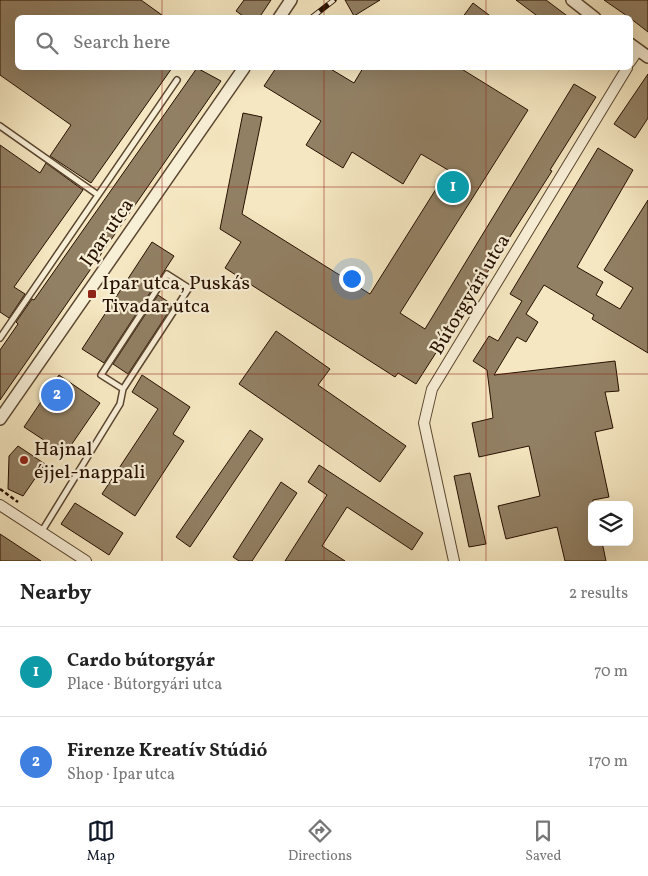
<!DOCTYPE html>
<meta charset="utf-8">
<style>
body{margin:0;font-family:Vollkorn,serif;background:#f6f6f6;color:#222}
.controls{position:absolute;right:15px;bottom:15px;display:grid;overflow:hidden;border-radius:8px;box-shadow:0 5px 20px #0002}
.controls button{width:45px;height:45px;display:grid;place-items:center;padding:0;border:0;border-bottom:1px solid #e0e0e0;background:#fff;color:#222;font:25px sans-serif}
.you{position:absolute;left:351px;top:278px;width:18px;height:18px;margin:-12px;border:4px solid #fff;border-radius:50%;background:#1a73e8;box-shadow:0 0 0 8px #1a73e833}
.badge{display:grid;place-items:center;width:32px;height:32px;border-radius:50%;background:#111827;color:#fff;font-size:16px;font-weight:700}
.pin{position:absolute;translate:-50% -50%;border:2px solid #fff;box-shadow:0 1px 5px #0006}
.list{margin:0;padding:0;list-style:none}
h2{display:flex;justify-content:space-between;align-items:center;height:65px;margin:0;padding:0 20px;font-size:21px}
h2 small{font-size:16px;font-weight:400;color:#767676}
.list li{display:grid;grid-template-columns:32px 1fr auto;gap:15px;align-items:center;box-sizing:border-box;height:90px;padding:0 20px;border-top:1px solid #e0e0e0}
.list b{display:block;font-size:19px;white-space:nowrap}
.list p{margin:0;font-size:16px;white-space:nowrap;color:#767676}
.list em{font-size:16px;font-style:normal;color:#767676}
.icon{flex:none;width:28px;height:28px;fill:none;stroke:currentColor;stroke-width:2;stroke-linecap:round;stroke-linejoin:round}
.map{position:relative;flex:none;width:648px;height:561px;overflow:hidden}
.search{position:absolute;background:#fff;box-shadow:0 5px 20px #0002;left:15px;right:15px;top:15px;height:55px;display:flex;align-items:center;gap:12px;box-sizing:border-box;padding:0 18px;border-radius:8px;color:#767676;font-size:19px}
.sheet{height:245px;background:#fff}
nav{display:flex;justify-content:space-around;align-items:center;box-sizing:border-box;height:70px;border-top:1px solid #e0e0e0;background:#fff;font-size:14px;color:#767676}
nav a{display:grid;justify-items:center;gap:2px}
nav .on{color:#111827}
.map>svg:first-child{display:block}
</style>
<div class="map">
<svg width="648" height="561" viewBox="0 0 648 561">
<rect width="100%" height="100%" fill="#f5e7c1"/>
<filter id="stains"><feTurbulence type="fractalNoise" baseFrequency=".004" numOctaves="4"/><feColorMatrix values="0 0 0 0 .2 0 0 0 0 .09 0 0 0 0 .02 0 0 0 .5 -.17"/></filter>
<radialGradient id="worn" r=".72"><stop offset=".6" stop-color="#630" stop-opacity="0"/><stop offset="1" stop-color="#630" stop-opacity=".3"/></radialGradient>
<path fill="#928064" stroke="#261000" d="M0,0H141L166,18H18V68H172L91,183L50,156L71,125L0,75Z
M244,0H271L259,18H246L236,11Z
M345,0H380L354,16Z
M516,0H546L570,18H540Z
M604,0H648V32L630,18Z
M473,3L493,18H462Z
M197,68L221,81L0,400V350L18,324L16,322L32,299L34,300Z
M276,68H329L354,83L363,68H460L528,110L400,313L425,329L574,84L596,97L550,170L552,171L416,384L398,373L395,377L225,268L241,242L220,229L243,113L262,117L242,214L370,294L448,170L421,154L403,184L352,152L343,168L306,145L321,121L264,86Z
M648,74V118L635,138L614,124Z
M0,145L40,173L46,163L83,190L14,287L25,294L9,318L0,312Z
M598,148L633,170L577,267L603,282L596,295L620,309L633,288L604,270L648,200V353L592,319L594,315L544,285L526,314L538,322L526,342L517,337L494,375L615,361L619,391L605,392L613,428L595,432L609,497L593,500L592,542H602L606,561H565L557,527L506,539L498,506L540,496L529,446L479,457L472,423L493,418L487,370L473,361L489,336L498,341L522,301L510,294Z
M152,242L174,256L104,363L82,349Z
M158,295L173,305L128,374L113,364Z
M276,331L330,369L318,385L406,446L380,482L239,384Z
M59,375L100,403L65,454L24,427Z
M142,375L190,407L173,434L184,441L135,516L102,494L158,409L132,392Z
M250,430L263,439L190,547L176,537Z
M18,446L45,464L23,496L8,489L9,456Z
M319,465L423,533L412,550L347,507L322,546L345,561H285L327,495L308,482Z
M470,473L486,544L469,547L454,476Z
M281,482L297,493L252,561H239L233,557Z
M75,503L123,533L109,555L61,524Z
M0,534L41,561H0Z"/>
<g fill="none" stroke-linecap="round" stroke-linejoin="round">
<g stroke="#5a4630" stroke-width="8">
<path id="service" d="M0,126L98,195
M0,338L177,80
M42,531L120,404L123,389L189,288L167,274L101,375L123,389"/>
</g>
<g stroke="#5a4630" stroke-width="12">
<path id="minor" d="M630,62L638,50
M0,505L86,561
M454,561L424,423L432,389L627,68"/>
</g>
<g stroke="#5a4630" stroke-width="14">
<path id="tertiary" d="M572,0L595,18
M279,18L291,0
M630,44L648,57
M0,419L244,68"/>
</g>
<path stroke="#261000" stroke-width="2.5" stroke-dasharray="4 2.5" stroke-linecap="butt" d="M0,489L18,502"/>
<use href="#service" stroke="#f8efd7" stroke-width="5"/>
<use href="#minor" stroke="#f8efd7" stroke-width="10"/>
<use href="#tertiary" stroke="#f8efd7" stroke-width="11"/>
<g stroke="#261000" stroke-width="5.5">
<path id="rail" d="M311,18L334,0"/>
</g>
<use href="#rail" stroke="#f8efd7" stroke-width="4" stroke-dasharray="11" stroke-linecap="butt"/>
</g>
<path fill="none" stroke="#8f2418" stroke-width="1" stroke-opacity="0.55" d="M162,0V18M324,0V18M486,0V18M162,68V561M324,68V561M486,68V561M0,187H648M0,374H648"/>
<g fill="#8f2418" stroke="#f8efd7" stroke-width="2">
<rect x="87" y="289" width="10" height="10" rx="2.5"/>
<circle cx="24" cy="460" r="5"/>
</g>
<g text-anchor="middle" stroke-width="4.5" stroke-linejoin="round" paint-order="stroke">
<g font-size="20" fill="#261000" stroke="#f8efd7">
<text transform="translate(106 232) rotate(-55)" y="7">Ipar utca</text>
<text transform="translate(469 294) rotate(-59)" y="7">Bútorgyári utca</text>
</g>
<g font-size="20" fill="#261000" stroke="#f8efd7" text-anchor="start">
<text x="102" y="289">Ipar utca, Puskás<tspan x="102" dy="23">Tivadar utca</tspan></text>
<text x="34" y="455">Hajnal<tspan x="34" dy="23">éjjel-nappali</tspan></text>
</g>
</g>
<rect width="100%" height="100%" filter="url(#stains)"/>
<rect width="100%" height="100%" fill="url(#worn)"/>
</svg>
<div class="controls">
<button><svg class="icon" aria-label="layers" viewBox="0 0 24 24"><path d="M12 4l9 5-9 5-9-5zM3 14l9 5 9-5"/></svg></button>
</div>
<div class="you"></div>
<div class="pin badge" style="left:453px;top:187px;background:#0f9aa8">1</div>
<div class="pin badge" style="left:57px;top:395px;background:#3f7fe0">2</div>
<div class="search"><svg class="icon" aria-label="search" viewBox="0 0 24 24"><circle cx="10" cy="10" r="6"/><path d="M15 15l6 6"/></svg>Search here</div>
</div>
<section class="sheet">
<h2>Nearby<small>2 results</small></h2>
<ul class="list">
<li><span class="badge" style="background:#0f9aa8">1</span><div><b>Cardo bútorgyár</b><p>Place · Bútorgyári utca</p></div><em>70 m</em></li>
<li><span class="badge" style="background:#3f7fe0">2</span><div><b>Firenze Kreatív Stúdió</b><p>Shop · Ipar utca</p></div><em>170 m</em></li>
</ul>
</section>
<nav>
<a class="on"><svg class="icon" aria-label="map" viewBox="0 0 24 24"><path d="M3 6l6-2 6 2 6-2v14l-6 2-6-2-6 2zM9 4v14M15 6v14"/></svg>Map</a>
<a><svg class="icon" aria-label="directions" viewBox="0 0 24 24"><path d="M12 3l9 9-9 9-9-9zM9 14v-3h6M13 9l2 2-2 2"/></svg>Directions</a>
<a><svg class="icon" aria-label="saved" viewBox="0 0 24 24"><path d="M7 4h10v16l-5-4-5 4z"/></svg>Saved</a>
</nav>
